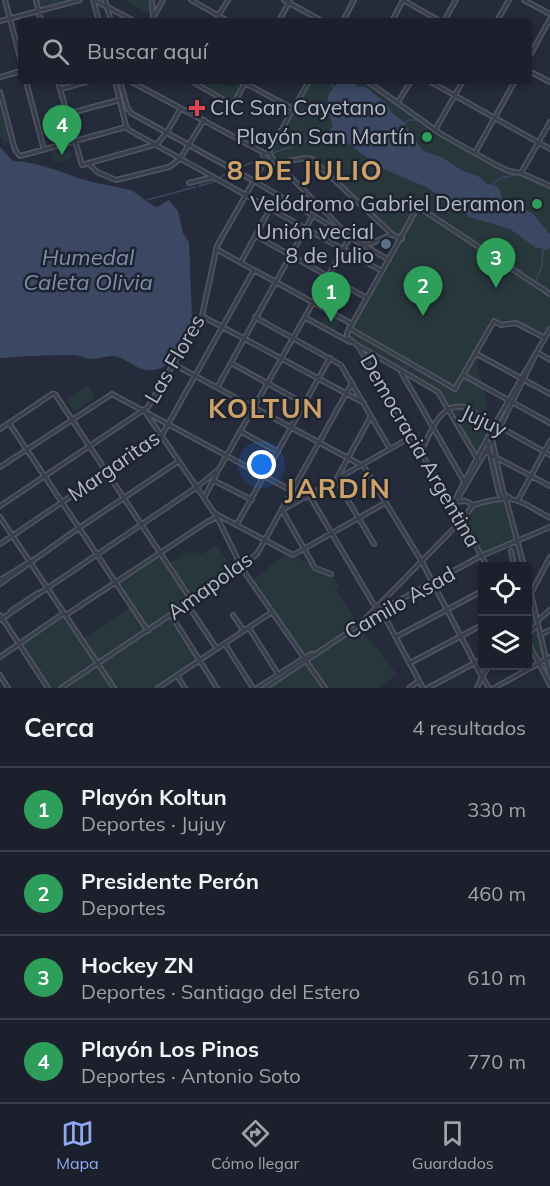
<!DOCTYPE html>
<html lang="es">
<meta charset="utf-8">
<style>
body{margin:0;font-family:Mulish,sans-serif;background:#252834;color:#f1f3f6}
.controls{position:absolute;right:18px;bottom:18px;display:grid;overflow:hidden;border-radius:6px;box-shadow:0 3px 9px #0003}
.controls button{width:54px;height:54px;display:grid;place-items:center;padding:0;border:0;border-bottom:2px solid #3a3e48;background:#1c202c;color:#f1f3f6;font:30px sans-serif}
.you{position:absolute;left:262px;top:465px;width:21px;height:21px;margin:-15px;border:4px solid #fff;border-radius:50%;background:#1a73e8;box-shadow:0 0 0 9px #1a73e833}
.badge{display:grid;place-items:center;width:39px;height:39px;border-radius:50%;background:#90a8f1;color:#fff;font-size:20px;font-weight:700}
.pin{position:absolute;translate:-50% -50px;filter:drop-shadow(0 2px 3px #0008)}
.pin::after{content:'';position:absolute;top:32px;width:21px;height:18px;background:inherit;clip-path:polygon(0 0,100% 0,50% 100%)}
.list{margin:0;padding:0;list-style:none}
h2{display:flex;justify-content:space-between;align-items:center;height:78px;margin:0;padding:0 24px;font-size:26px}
h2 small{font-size:20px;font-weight:400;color:#a0a3a9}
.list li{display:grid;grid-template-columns:39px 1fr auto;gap:18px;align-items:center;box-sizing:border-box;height:84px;padding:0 24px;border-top:2px solid #3a3e48}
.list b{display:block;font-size:22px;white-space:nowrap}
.list p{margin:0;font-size:20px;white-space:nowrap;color:#a0a3a9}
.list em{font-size:20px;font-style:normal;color:#a0a3a9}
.icon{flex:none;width:33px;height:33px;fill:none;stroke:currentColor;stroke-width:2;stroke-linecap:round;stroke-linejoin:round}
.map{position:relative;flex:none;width:550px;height:688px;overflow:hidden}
.search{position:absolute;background:#1c202c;box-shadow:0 3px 9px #0003;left:18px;right:18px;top:18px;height:66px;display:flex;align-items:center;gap:15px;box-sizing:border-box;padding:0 21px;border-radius:6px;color:#a0a3a9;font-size:22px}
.sheet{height:414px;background:#1c202c}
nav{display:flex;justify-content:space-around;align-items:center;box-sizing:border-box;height:84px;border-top:2px solid #3a3e48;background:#1c202c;font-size:16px;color:#a0a3a9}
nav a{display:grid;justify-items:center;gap:3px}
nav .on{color:#90a8f1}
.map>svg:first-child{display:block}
</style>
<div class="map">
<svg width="550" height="688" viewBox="0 0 550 688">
<rect width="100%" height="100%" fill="#252b3b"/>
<path fill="#27373c" d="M36,0H80L39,11Z
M125,0H152L153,16Z
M198,81H218L230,87L239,83L243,85L234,101H232Z
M309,81H367L435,130L509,170L521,173L550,186V329L545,338L516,323L501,325L494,321L476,353L480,356L477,363L488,409L483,418L495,424L477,458L438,392L358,346L346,334L401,239L393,235L309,158L277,163L269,152Z
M0,104L10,142H4L0,136Z
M69,146L72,158L54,163L51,151Z
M326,314L341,322L336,330L322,323Z
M87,385L95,398L74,412L66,399Z
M506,498L524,566H514L509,544L481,556L462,520L473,505Z
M217,545L234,572L171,615L200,661L158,688H48L19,644L64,613L82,639L131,607L115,583L160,552L168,564L190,551L193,554L197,551L201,554Z
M287,552L331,574L339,586L335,589L359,626L397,674L380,686L381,688H265L305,661L251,582Z
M528,581L550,676V685L528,642Z"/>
<path fill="#3c4763" d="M342,81H352L358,87L364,86L386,103L392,113L403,121L422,150L443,158L463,171L478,176L487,184L497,186L500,191L504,210L517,206L532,213L550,234V248L546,250L535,247L510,229L469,217L451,200L444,199L426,187L379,167L346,142L341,135L330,133L329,131L333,126C327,106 321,94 342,81Z
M0,147L13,161C41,162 63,174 89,181C102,185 116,186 130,190C140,194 147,204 157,207L169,200L178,211L183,233L189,242L192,319C189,332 174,363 161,368C141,376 133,362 118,357C111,354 99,359 92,359C85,359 80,355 74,355C49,355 25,356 0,358Z"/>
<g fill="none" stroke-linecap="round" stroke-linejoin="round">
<path stroke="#3c4763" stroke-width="1.5" d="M329,81L333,87
M296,110L329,113
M404,124L408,120H416
M298,144L330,133
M273,153L294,146
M237,168L257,161
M219,178L231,171
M492,185L500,178L515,175
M199,186L216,181
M147,200L195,187
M434,213L442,198
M536,280L542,266L543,249"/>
<g stroke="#515663" stroke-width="6">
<path id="minor" d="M5,0L21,61
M36,0L41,21
M94,0L134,21
M152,0L153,16
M191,0L228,21
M284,0L322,21
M524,0L550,14
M0,21L80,0
M215,21L228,0
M279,21L290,0
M392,21L403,0
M444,21L456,0
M529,57L550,19
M26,81L44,150
M130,81L264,153
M191,81L233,105L246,81
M367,81L441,134L496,165L509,171L521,173L550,186
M429,81L550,149
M245,83L293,109
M60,89L82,165L157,144L167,132L181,108
M0,92L15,150L20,156L126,127
M398,102L411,81
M67,114L119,100
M435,130L463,81
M475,153L515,81
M276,163L306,158L312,159L393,235L402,239
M89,164L97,172L116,180L169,167L180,159L204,120
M521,173L550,122
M189,183L213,177
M256,236L367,298
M363,244H370L392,234
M216,249L352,324
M241,262L270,209
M382,271L347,333V337L358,346L453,507
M202,316L364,403
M255,317L341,365L390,449
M306,318L350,342
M349,328L455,389L494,321L501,325L516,323L545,338
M359,346L438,392L478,460
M537,352L550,360
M475,353L550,394
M231,363L305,404
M175,365L361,465
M401,372L465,483
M463,375L550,423
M218,386L313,215
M146,413L217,517L243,570L325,688
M371,416L336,480L374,544
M9,423L148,631
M0,429L52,394H55L192,601
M240,431L278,452
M492,439L503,491L505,496L509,497
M487,441L499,493L502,498
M484,451L550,486
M420,454C429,436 439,402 464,407L550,455
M363,465L422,562L482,677L477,688
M0,467L112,394L305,498
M213,480L252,500
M309,495L373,603L381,610L423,688
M204,498L217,473
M506,499L524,566
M518,500L550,441
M473,505C513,493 515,498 550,518
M214,513L293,555L385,503
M0,517L114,688
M462,520L487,566
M237,524L330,358
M0,544L162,435L254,270
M511,551L514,566
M331,574L315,568L282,510L411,437
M0,580L28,563
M528,581L550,676
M0,584L73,532L179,461
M187,604L217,649
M11,611L38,593
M0,615L48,688
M66,615L207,522L217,517
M171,615L217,688
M233,615L244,631
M0,620L197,487L219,469L350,237L272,158
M537,621L550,610
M249,628L278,674
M528,634L537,625
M540,635L550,630
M396,637L482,591
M528,642L550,685
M225,644L253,688
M0,657L64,613
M410,663L482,625
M0,675L8,688
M177,675L185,688
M61,688L194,599L257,554L352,383
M158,688L272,612
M409,688L419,681
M428,688L482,659
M494,688L550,657"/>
</g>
<g stroke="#515663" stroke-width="6">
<path id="tertiary" d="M93,0L99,21
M105,0L111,21
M403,0L440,21
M151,21L163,0
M343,21L354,0
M497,21L509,0
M529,71L550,82
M0,77L21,71
M58,81L60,89L90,81
M115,81L126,126L129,130L382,271L416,210L420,208L550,294
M120,81L127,107L131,113L254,181L389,260
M269,152L309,81
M265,161L263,155L269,152
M461,500L459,498L460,495L500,427L537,352
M0,506L148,407L202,316L217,246L265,161H269L272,158L269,152
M462,520L453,507L456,498L495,424L550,329
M528,599L550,557
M364,620L462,520L473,505L466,501L454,502
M257,688L304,658L312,654
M265,688L383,609L481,556L550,527
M489,688L482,677L489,666"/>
</g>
<use href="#minor" stroke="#393e4c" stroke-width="3"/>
<use href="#tertiary" stroke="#393e4c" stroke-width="3"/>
</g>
<path fill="#e0444e" stroke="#1e2330" stroke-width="2" d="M194 99h6v6h6v6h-6v6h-6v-6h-6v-6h6z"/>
<g fill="#2e9e5b" stroke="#1e2330" stroke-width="2">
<circle cx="427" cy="137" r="6"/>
<circle cx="537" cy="204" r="6"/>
</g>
<circle fill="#5c6f8a" stroke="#1e2330" stroke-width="2" cx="386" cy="244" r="6"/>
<g text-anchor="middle" stroke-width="5" stroke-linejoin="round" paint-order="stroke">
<g font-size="21" fill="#b4b9c7" stroke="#1e2330" text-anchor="end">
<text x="210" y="115" text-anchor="start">CIC San Cayetano</text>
<text x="415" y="144">Playón San Martín</text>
<text x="525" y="211">Velódromo Gabriel Deramon</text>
<text x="374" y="239">Unión vecial<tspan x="374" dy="24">8 de Julio</tspan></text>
</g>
<g font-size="21" fill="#b4b9c7" stroke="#1e2330">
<text transform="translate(175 359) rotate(-60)" y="7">Las Flores</text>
<text transform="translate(484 421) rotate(25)" y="7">Jujuy</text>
<text transform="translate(420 451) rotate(60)" y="7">Democracia Argentina</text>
<text transform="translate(114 466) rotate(-35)" y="7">Margaritas</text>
<text transform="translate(210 586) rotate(-36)" y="7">Amapolas</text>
<text transform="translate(400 603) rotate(-30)" y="7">Camilo Asad</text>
</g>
<g font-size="22" font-style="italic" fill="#7e8cac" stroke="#1e2330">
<text x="88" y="265">Humedal<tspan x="88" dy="25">Caleta Olivia</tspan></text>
</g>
<g font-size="27" font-weight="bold" letter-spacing="1.5" fill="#cda269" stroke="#1e2330">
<text x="305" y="180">8 DE JULIO</text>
<text x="266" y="418">KOLTUN</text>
<text x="338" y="498">JARDÍN</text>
</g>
</g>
</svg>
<div class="controls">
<button><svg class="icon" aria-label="locate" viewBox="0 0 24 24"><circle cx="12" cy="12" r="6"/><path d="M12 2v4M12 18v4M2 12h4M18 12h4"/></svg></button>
<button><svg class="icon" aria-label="layers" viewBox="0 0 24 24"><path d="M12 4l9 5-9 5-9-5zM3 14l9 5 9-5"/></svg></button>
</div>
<div class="you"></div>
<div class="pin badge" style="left:331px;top:322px;background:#2e9e5b">1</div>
<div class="pin badge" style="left:423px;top:316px;background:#2e9e5b">2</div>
<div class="pin badge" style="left:496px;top:288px;background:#2e9e5b">3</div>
<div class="pin badge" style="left:62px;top:155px;background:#2e9e5b">4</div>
<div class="search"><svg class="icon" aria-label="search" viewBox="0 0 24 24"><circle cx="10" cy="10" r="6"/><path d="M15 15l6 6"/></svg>Buscar aquí</div>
</div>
<section class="sheet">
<h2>Cerca<small>4 resultados</small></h2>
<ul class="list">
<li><span class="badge" style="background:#2e9e5b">1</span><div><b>Playón Koltun</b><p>Deportes · Jujuy</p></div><em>330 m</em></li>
<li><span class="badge" style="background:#2e9e5b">2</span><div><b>Presidente Perón</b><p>Deportes</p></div><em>460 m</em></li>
<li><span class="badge" style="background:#2e9e5b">3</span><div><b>Hockey ZN</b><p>Deportes · Santiago del Estero</p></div><em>610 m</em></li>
<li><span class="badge" style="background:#2e9e5b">4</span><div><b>Playón Los Pinos</b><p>Deportes · Antonio Soto</p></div><em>770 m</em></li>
</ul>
</section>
<nav>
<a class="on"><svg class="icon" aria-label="map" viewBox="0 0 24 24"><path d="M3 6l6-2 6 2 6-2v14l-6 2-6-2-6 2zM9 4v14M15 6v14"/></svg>Mapa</a>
<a><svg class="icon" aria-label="directions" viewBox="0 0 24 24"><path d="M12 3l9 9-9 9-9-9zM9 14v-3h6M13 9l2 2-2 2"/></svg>Cómo llegar</a>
<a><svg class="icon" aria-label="saved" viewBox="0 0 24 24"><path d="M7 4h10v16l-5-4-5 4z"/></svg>Guardados</a>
</nav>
